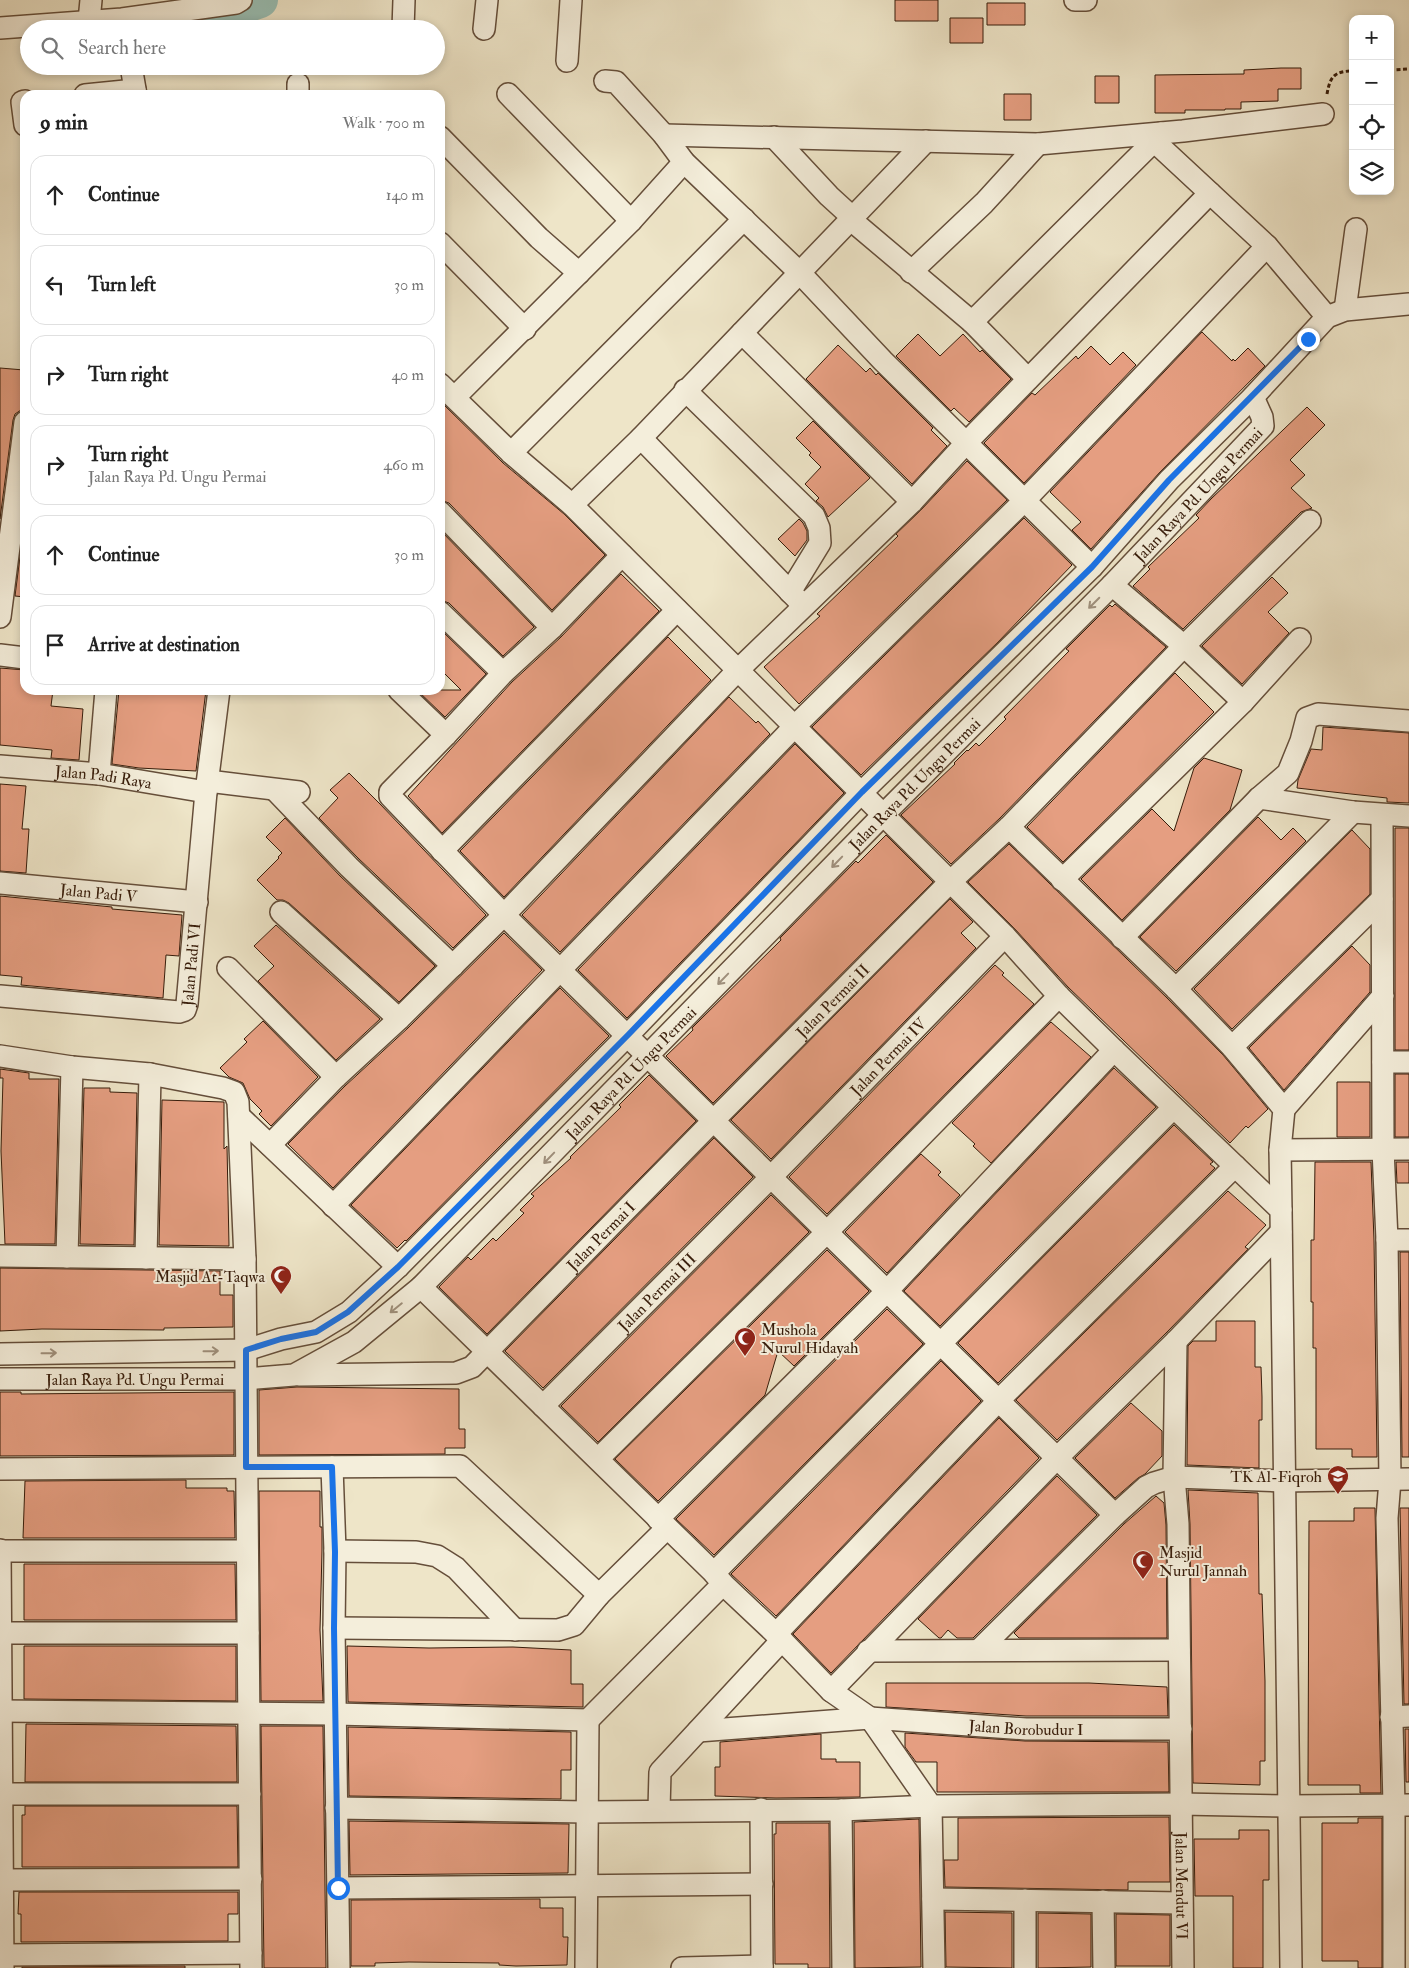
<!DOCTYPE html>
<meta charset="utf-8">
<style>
body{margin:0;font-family:"IM FELL Double Pica",serif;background:#f6f6f6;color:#222}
.controls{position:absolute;right:15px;top:15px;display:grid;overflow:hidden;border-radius:10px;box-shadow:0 2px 8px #0003}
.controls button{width:45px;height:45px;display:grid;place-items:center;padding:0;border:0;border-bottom:1px solid #e0e0e0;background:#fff;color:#222;font:25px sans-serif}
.stop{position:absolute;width:15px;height:15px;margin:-11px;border:4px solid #1a73e8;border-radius:50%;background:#fff}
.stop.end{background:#1a73e8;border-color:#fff;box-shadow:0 1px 5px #0008}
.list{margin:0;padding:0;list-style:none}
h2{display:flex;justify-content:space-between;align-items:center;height:65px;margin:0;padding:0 20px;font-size:21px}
h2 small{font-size:16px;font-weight:400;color:#767676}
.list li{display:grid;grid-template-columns:32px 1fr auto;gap:15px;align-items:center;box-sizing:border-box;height:80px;margin:0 10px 10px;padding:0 10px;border:1px solid #e0e0e0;border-radius:15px}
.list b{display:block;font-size:19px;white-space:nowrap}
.list p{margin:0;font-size:16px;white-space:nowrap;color:#767676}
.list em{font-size:16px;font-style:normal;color:#767676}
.icon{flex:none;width:28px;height:28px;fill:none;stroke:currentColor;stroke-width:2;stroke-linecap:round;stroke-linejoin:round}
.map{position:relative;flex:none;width:1409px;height:1968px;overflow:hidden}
.search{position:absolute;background:#fff;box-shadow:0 2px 8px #0003;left:20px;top:20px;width:425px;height:55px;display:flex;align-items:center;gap:12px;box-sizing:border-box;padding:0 18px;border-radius:28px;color:#767676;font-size:19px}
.panel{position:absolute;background:#fff;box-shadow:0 2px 8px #0003;left:20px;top:90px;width:425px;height:605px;border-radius:15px}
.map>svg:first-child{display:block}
</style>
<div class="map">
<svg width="1409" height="1968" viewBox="0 0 1409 1968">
<rect width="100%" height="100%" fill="#eee5c8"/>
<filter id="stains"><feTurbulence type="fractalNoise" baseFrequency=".004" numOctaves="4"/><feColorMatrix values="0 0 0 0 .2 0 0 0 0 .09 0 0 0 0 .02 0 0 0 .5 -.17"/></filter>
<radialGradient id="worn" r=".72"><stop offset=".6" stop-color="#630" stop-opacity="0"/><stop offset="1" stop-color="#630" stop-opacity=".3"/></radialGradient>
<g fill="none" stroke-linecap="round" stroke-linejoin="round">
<path stroke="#99bfb4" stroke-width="36" d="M166,29L200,22L260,0"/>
</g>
<path fill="#e59e81" stroke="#371c0a" d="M895,0H938V21H895Z
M987,3H1025V25H987Z
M950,18H983V43H950Z
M1281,68H1301V89H1278V101L1241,102V109H1225V110H1185V113H1155V75L1244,74V70Z
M1095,76H1119V103H1095Z
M1004,94H1031V120H1004Z
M1202,332L1232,361L1233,359L1235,361L1248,348L1265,366L1160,472L1091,549L1072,530L1081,522L1050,492Z
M918,334L940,356L963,334L980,352L982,350L1011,379L969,422L954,408L951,411L896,356Z
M838,345L866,372L870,368L876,375L878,373L933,428L931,430L947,446L912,484L806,379Z
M1091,346L1110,365L1123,352L1136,365L1024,483L984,443L1032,393L1035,395L1076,356L1078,359Z
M0,368L24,370L21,410L15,414L13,420L0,519Z
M440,401L503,463L564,514L605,555L552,610L449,503L440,500Z
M1307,407L1325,425L1290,460L1305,475L1291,488L1312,508L1301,512L1183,629L1133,586L1150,569L1148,567L1199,518L1196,515L1211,499Z
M813,421L870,478L828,517L823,507L816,501L819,498L805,484L821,467L809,455L811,453L796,438Z
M967,461L1007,500L799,704L764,667L820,616L817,614L898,536L896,534L921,510Z
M1024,518L1072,565L998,642L861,775L812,727Z
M799,519L803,523L807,531V540L795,556L778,539Z
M24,525H25V597L15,596Z
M440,530L534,627L503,656L449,603L440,600Z
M621,574L659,611L442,833L408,796L512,682L561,637Z
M1272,577L1288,593L1268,612L1289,633L1242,684L1202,646Z
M1115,604L1166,647L1000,818L951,864L901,815L955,764L954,763L967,750L968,751L976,743L979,746L1006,719L1004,717L1069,651L1066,649L1110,605L1112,607Z
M440,629L486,674L445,717L417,690H461L440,669Z
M668,637L711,680L504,897L460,851Z
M0,668L25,670V690H53L51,706L83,709L79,760L51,758L52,750L0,745Z
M1175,673L1214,712L1063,862L1027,827Z
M119,690H206L196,771L139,768L112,764Z
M729,697L756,723L758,721L770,734L560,952L522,915Z
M1323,727L1409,733V803L1387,802V798L1297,788L1298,780L1311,749L1322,750Z
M795,744L844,793L627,1018L578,970Z
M1204,758L1242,770L1230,810L1122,920L1081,879L1152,809L1174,831L1194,768Z
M349,773L380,804L486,915L453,948L358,858L319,818L338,798L330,790Z
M0,784L26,786L22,829H29L26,873L0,871Z
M1258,817L1281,840L1293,828L1306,841L1176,971L1140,937Z
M285,818L340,876L435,966L399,1002L289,903L283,900H277L257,880L279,858L278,857L282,853L266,837Z
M1395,828H1409V1050H1395Z
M1352,830L1370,849V894L1232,1029L1194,989Z
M886,835L933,882L713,1103L666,1056L693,1030L692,1028L698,1022L781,940L780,938L856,861L858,863Z
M1009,844L1167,998L1223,1055L1268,1109L1248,1128L1246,1126L1230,1143L1068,987L1014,928L968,882Z
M0,896L112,907V909L182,915L179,956L166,955L163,998L21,985L22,977L0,975Z
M950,899L973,922L961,933L976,948L771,1159L731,1120Z
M276,925L380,1019L336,1060L258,981L274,966L254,946Z
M504,933L542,970L333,1188L288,1144L345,1086L408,1028Z
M1352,946L1370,965V992L1284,1090L1249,1048Z
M995,965L1004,973L1002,975L1034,1004L827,1214L789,1177Z
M560,988L609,1036L406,1241L405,1240L397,1248L351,1205Z
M263,1021L318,1077L271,1126L259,1114L262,1111L250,1099L243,1083L229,1077L220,1068L247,1042L244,1039Z
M1051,1022L1091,1057L991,1163L973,1146L975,1144L952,1123Z
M1114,1068L1156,1107L940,1326L904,1291Z
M0,1069L29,1073V1079H59L55,1244H5L1,1151L3,1078H0Z
M1395,1074H1409V1137H1395Z
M649,1075L696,1121L487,1334L439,1287L468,1257L471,1260L493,1238L496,1241L524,1213L520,1210L534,1196L531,1194L571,1158L570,1157L621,1107L619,1105Z
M1337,1082H1370V1137H1337Z
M84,1088H110V1092L137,1093L134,1245L80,1244Z
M162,1100L224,1102V1149L227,1146L229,1246L159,1245Z
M1174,1125L1213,1162L1210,1164L1215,1168L998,1383L958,1343Z
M714,1138L753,1177L543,1388L505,1351Z
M921,1154L941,1172L938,1175L960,1195L887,1273L845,1232Z
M1315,1162H1371L1374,1240L1377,1457H1352V1449H1316V1348H1313V1302H1311V1240H1314Z
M1396,1162H1409V1183H1397Z
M1228,1191L1266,1225L1245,1247L1248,1249L1167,1332L1057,1440L1016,1400Z
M771,1195L809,1232L598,1442L561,1406Z
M827,1250L869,1291L794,1366L778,1351L765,1395L658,1501L615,1459Z
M1400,1252H1409V1457H1402Z
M0,1268L220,1271V1295H233V1327L164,1328V1330L42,1329L0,1331Z
M887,1309L923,1344L714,1555L676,1519Z
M1216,1321H1255V1367H1261L1262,1397V1420H1259V1468L1187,1465L1188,1346L1193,1341H1216Z
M941,1361L981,1401L776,1616L731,1574Z
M297,1387L459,1389V1429H465V1448H445V1454L259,1455V1390Z
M0,1392H21V1394L234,1392V1455L0,1456Z
M1131,1403L1162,1431V1456L1145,1474L1138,1478L1115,1498L1075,1458Z
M999,1418L1039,1458L831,1673L793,1634Z
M1057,1476L1097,1515L973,1638H957L948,1630L941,1638H939L918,1619Z
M186,1480V1488H227V1491H234L235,1538H23L25,1481Z
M1188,1490L1258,1493L1259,1594H1262L1265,1681V1761H1260V1785L1193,1783L1190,1524Z
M259,1491H320V1527H322V1551L320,1630L323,1701H261Z
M1156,1496L1164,1503L1166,1525L1167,1638H1019L1014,1633L1124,1524Z
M1354,1508H1375L1381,1793H1360V1785H1308L1309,1521H1354Z
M1400,1508H1409V1704H1404Z
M24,1564H235L236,1620H24Z
M24,1646H236V1701L24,1699Z
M347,1646L429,1648L513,1647L571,1650V1684H583V1707L348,1702Z
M886,1683H1089L1167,1687L1168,1716H1026L886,1707Z
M26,1724L236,1726L237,1782H25Z
M261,1726H323L326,1968H264Z
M348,1727L571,1732V1770H561V1799L349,1796Z
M1405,1729H1409V1782H1406Z
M905,1733L1025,1741L1168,1742L1169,1792H937V1762H916L905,1747Z
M821,1734V1759H836V1762H860V1797L776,1798L715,1796V1767H720V1742Z
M25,1806H237L238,1867H22V1815H25Z
M1169,1817L1170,1882H1128V1890L945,1887L944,1860H958V1818Z
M1358,1818H1382V1968H1358V1961H1322V1823H1358Z
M919,1819L921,1967L855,1968L854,1822Z
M349,1821L569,1824L568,1873L350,1875Z
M776,1823H829L830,1968H808V1964H775L774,1834H776Z
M1239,1830H1269V1880H1263V1968H1233V1896H1195L1194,1839H1239Z
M19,1892H238V1914H228V1941L21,1942V1914H18Z
M540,1899V1908H563V1937H568L567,1965L516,1966L499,1965V1963L409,1962L375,1963V1966H351V1900Z
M945,1912L1012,1913V1968L946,1967Z
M1038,1913L1091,1914V1967L1038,1968Z
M1116,1914L1170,1915V1966H1116Z
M185,1966V1968H22V1967Z"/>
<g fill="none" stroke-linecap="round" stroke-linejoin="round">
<g stroke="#654e3a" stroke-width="24">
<g id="street">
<path d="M1075,0H1086"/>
<path d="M89,21L91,0"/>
<path d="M0,28L122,19L236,3L241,0"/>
<path d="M403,29L404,0"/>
<path d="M484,29L487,0"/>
<path d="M567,61L571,0"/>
<path d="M131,66L136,95"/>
<path d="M605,81L616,82L664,135L684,162L799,272L883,361L1092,567"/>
<path d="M298,84V95"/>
<path d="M508,94L631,221"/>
<path d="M85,95L135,90"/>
<path d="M25,101L22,102L25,125"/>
<path d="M1161,133L1154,141L1267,246L1327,317"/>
<path d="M664,135L1038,144L1183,131L1323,114"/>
<path d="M440,137L539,238L579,273"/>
<path d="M774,137L829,196L852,217"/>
<path d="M850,219L972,322L1154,141"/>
<path d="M440,243L525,329"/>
<path d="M911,272L984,203L1038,144"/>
<path d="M1345,310L1356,229"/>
<path d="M972,322L1028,379"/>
<path d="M742,333L912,502"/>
<path d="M440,384L511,453L572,505L1005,936L1059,996L1114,1050L1281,1210L1291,1968"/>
<path d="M685,390L814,516L819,528L820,543L790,592"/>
<path d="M455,397L631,221L684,162"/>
<path d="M641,438L799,601"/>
<path d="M511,453L744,219"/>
<path d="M572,505L641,438L926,141"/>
<path d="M440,512L552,628"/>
<path d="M622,555L552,628L503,673L446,735L390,792V796L504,915L1115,1515"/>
<path d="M1112,585L1184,646L1243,702"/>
<path d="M440,612L503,673"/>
<path d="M0,617L25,422"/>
<path d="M0,655L25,658"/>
<path d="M399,690L446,735"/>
<path id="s1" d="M0,766L99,774L206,792"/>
<path d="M99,774L106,690"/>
<path d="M208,781L299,792"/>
<path d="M275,790L349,867L453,966"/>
<path d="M1259,798L1353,812L1409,816"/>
<path d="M1382,815L1383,1149L1387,1240L1390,1480L1387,1518L1394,1805V1968"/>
<path d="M1009,827L1176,989L1232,1047L1284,1109L1280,1150L1281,1210"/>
<path d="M442,851L677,610"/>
<path d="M1062,880L1243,702L1300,639"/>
<path id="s2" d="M0,883L197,902"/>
<path d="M281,912L399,1019"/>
<path d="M1122,938L1259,798L1288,773L1301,741L1307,718L1318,714L1409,721"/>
<path d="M228,968L336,1077"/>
<path d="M1176,989L1353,812"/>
<path id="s3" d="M0,996L179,1012L185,1010L187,1004L206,792L219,690"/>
<path d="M1232,1047L1382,899"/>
<path d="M0,1056L72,1067L150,1074L223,1088L234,1092L238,1102L245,1259L251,1968"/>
<path d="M1383,1062H1409"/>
<path d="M1284,1109L1383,996"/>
<path d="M239,1116L398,1267"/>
<path d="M270,1145L336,1077L399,1019L504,915L738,670L912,502L967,442L1210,193"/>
<path d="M1280,1150L1409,1149"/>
<path d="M333,1206L795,726L1025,500L1267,246"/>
<path d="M1387,1240H1409"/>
<path d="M0,1256L245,1259"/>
<path d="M67,1257L72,1067"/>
<path d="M146,1258L150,1074"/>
<path d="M421,1287L714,1573L723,1584L776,1634L831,1691L870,1718L931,1806L1181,1804L1289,1806L1409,1805"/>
<path id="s4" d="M1176,1341L1174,1477L1178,1524L1183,1968"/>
<path d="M0,1354L246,1350L281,1339L316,1332L349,1312L398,1267L628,1035L862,792L1092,567L1169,480L1253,397L1327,317L1345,310L1409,304"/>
<path id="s5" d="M299,1375L456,1373L472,1367L714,1120L950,882L1009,827L1184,646L1310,521"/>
<path id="s6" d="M0,1379H245L294,1375L354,1342L421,1287L883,815L1112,585L1263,426L1262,417L1253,397"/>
<path id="s7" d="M543,1406L771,1177L1005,936"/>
<path d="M598,1459L827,1232L1059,996"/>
<path d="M332,1467L335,1551L334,1628L339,1968"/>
<path d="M0,1469L460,1466L599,1595"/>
<path d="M658,1519L887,1291L1114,1050"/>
<path d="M0,1550L3,1968"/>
<path d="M0,1551H247"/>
<path d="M335,1551L416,1552L437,1556L456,1568L515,1630"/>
<path d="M714,1573L1173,1108"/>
<path d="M334,1628L558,1630L574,1625L599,1595L667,1528"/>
<path d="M1,1633H248"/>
<path d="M776,1634L999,1400L1235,1166"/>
<path d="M979,1650L1115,1515L1146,1487L1154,1483L1174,1477L1283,1481L1409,1479"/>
<path d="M868,1651L1179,1650"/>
<path d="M831,1691L1057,1458L1176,1341L1281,1232"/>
<path d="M0,1711L335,1714L588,1720L723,1584"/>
<path d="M1391,1717L1409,1716"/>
<path id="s8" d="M698,1731L870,1718L1026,1729H1181"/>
<path d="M2,1794H250"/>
<path d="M336,1808L587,1812L841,1810L931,1806L934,1968"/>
<path d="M761,1809L762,1968"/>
<path d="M659,1810L660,1772L782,1640"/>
<path d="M841,1810L843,1968"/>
<path d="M2,1880L251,1879"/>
<path d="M338,1888L762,1884"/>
<path d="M933,1899L1181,1903"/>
<path d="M1103,1901L1104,1968"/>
<path d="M3,1955L251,1953"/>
<path d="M586,1968L588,1720"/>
<path d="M682,1968L762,1966"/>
<path d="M1025,1968V1900"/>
</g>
</g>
<path stroke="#371c0a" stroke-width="3" stroke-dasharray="4 2.5" stroke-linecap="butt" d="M1390,70L1409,69
M1327,94C1330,77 1334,71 1353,71"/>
<use href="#street" stroke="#f4eedb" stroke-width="21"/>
</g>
<defs><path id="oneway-shaft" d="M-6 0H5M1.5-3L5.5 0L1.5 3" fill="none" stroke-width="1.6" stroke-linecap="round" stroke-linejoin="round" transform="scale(1.25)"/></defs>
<g stroke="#9f907d">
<use href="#oneway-shaft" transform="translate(1094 603) rotate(135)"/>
<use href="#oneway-shaft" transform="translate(837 862) rotate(134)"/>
<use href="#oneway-shaft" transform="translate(723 979) rotate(134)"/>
<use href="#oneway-shaft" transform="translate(549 1158) rotate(134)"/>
<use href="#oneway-shaft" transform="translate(396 1308) rotate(141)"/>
<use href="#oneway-shaft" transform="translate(211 1351) rotate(-1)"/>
<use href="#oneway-shaft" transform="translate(49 1353) rotate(-1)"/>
</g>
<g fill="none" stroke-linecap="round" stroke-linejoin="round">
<path stroke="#1a73e8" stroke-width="6" d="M338,1888L334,1628L335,1552L332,1467H246V1350L281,1339L316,1332L348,1312L398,1267L628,1035L862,792L1092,567L1169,480L1308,339"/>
</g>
<defs>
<g id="mosque-pin" transform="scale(1.125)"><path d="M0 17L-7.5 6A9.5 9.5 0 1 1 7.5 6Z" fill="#8f2418" stroke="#f4eedb"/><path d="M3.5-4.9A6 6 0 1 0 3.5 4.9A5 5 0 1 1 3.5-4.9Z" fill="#fff"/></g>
<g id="school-pin" transform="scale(1.125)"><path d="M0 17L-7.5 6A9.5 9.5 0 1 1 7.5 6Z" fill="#8f2418" stroke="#f4eedb"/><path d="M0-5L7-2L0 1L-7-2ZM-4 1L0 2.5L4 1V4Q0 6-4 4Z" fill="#fff"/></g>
</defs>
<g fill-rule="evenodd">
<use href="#mosque-pin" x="281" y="1276"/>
<use href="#mosque-pin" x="745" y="1338"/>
<use href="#school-pin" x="1338" y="1476"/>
<use href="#mosque-pin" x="1143" y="1561"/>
</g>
<g text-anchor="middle" stroke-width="4" stroke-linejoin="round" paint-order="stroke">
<g font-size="16" fill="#371c0a" stroke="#f4eedb">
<text dy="6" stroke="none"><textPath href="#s6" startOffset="1559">Jalan Raya Pd. Ungu Permai</textPath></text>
<text dy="6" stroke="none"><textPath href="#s1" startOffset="104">Jalan Padi Raya</textPath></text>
<text dy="6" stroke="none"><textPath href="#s6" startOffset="1154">Jalan Raya Pd. Ungu Permai</textPath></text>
<text dy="6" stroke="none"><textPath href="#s2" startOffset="99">Jalan Padi V</textPath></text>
<text dy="6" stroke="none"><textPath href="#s3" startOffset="232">Jalan Padi VI</textPath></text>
<text dy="6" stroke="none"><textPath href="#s5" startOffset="688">Jalan Permai II</textPath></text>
<text dy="6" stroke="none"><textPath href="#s7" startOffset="491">Jalan Permai IV</textPath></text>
<text dy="6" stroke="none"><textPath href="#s6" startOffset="749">Jalan Raya Pd. Ungu Permai</textPath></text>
<text dy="6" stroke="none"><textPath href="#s5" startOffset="358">Jalan Permai I</textPath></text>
<text dy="6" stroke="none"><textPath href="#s7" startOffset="161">Jalan Permai III</textPath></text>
<text dy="6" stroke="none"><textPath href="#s6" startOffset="135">Jalan Raya Pd. Ungu Permai</textPath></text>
<text dy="6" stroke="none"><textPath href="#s8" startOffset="329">Jalan Borobudur I</textPath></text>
<text dy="6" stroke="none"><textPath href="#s4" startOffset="545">Jalan Mendut VI</textPath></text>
</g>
<g font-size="16" fill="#371c0a" stroke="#f4eedb" text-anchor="end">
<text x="265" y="1282">Masjid At-Taqwa</text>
<text x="761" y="1335" text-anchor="start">Mushola<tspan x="761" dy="18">Nurul Hidayah</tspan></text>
<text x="1322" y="1482">TK Al-Fiqroh</text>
<text x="1159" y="1558" text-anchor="start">Masjid<tspan x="1159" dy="18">Nurul Jannah</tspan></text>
</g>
</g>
<rect width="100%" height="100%" filter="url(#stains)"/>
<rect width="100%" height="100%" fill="url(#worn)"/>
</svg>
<div class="controls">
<button>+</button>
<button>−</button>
<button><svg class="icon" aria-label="locate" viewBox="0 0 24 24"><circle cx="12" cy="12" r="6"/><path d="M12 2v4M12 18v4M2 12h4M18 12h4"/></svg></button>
<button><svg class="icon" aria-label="layers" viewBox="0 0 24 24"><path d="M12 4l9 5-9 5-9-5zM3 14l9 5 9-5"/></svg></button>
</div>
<div class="stop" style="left:338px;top:1888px"></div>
<div class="stop end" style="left:1308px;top:339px"></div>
<div class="search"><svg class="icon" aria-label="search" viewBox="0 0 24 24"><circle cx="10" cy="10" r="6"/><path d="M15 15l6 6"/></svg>Search here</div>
<section class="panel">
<h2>9 min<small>Walk · 700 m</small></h2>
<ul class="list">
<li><svg class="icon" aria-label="ahead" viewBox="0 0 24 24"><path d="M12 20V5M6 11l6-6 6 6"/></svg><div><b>Continue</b></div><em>140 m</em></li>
<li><svg class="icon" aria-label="left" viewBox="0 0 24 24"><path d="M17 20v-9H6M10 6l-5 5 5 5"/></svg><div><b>Turn left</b></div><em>30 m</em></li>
<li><svg class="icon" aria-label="right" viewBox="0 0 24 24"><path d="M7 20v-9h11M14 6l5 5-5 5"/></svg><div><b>Turn right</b></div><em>40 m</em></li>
<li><svg class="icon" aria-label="right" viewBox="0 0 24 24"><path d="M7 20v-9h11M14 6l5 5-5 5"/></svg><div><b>Turn right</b><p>Jalan Raya Pd. Ungu Permai</p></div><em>460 m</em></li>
<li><svg class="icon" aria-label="ahead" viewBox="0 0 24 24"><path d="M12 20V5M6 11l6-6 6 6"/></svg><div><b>Continue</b></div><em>30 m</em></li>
<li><svg class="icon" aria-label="arrive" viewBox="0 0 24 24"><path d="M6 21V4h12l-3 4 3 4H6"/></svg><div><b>Arrive at destination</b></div></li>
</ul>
</section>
</div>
